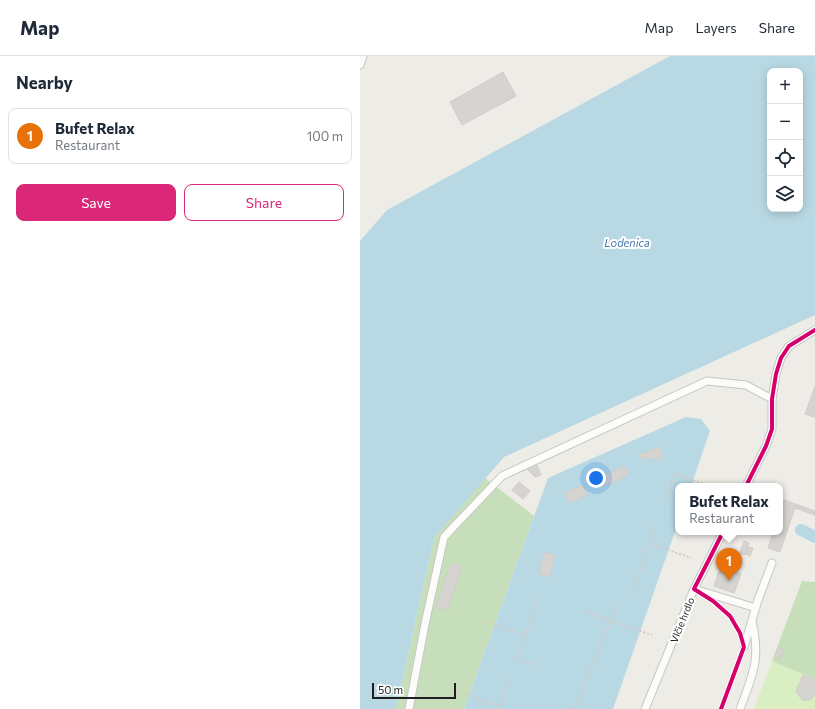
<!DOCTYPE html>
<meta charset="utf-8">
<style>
body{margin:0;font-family:Commissioner,sans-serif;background:#f6f6f7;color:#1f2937}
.controls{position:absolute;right:12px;top:12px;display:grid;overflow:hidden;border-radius:8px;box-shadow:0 2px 10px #0003}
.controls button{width:36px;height:36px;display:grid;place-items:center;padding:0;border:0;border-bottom:1px solid #e0e1e3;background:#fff;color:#1f2937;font:20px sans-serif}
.scale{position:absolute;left:12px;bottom:10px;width:84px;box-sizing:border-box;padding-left:4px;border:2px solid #1f1f1f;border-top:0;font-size:11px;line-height:14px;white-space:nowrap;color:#1f1f1f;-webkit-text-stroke:3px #fff;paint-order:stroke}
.you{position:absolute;left:236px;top:422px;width:14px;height:14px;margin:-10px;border:3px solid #fff;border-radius:50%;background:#1a73e8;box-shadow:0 0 0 6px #1a73e833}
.badge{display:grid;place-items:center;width:26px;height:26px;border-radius:50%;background:#db2777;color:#fff;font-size:13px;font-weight:700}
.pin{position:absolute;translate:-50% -33px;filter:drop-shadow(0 1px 2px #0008)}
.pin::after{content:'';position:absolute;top:21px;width:14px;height:12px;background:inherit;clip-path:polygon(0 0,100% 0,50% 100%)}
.popup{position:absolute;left:315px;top:427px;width:108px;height:52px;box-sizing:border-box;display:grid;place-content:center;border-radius:8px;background:#fff;filter:drop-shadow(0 1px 3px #0005);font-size:13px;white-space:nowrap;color:#747a83}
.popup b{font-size:15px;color:#1f2937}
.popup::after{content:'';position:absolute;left:50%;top:100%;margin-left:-8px;border:8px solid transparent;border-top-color:#fff}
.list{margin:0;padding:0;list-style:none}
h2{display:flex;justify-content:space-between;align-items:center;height:52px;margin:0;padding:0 16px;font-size:17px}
h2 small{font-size:13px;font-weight:400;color:#747a83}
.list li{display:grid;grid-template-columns:26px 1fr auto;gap:12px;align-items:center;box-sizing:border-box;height:56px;margin:0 8px 8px;padding:0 8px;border:1px solid #e0e1e3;border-radius:8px}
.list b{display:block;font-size:15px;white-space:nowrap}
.list p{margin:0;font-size:13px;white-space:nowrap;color:#747a83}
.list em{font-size:13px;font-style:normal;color:#747a83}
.actions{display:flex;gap:8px;padding:12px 16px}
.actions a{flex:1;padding:9px 0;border:1px solid #db2777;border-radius:8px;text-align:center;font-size:14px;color:#db2777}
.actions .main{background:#db2777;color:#fff}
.icon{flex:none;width:22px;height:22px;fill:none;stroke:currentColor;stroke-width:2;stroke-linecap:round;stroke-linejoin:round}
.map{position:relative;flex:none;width:455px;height:653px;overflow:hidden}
header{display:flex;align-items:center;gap:24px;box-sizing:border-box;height:56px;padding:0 20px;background:#fff;border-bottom:1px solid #e0e1e3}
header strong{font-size:19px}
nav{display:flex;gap:22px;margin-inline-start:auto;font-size:14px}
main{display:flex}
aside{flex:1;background:#fff}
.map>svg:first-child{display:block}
</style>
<header>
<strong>Map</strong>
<nav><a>Map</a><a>Layers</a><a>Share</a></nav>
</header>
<main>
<aside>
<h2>Nearby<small></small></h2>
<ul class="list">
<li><span class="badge" style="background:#e8710a">1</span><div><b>Bufet Relax</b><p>Restaurant</p></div><em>100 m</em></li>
</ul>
<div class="actions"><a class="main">Save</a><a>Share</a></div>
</aside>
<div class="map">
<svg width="455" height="653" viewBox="0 0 455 653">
<rect width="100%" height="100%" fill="#eeece7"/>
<path fill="#d9eec3" d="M412,605L455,623V653H394Z"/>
<path fill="#c6dfba" d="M125,422L174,460L104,653H36L74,482Z
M442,525L455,526V623L412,605Z"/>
<path fill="#b8d9e4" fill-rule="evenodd" d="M310,0H455V259L144,401L74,482L36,653H0V185L27,154ZM410,15H440V153H410Z
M326,361L341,363L350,375L331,430H318V467L253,653H104L188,422Z"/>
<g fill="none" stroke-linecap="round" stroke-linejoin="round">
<path stroke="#b8d9e4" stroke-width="12" d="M441,474L455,481"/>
</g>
<path fill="#d6d4d0" stroke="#d1cdc8" d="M143,16L156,40L102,69L90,46Z
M455,330V358L454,361L445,358Z
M299,391L303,400L296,404L287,401L282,404L279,399Z
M176,407L181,419L175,421L166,412Z
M265,410L268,419L245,430L240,421Z
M159,426L170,435L163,443L152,434Z
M223,429L227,439L209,447L205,437Z
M424,444L455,455V459L435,452L420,496L408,492L413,476H420V456Z
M384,485L389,487L385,499L380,497Z
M389,491L393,492L390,500L386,498Z
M184,497L195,499L189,520L179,518Z
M91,507L102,511L87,555L76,551Z
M359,515L371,519L373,515L381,518L374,537L354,530Z
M418,592L423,593L421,602L415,601Z
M443,619L455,624V637L451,644H442L436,635Z"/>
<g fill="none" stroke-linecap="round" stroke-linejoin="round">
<g stroke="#c6c6c3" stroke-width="9">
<path id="service" d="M0,9L3,0
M386,430L406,390L412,373V343L416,318L421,302L429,290L455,274
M334,533L396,552
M384,591L398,544L412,507
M49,653L65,568L84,481L142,420L347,325L386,329L412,343
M285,653L334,533L363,476
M380,653C393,618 401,603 392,565"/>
</g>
<path stroke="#d7c9c6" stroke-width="2" stroke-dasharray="2 2" stroke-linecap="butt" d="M308,441L314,418L349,430
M289,487L331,502
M272,537L295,471
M223,555L292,579
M125,565L165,579
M176,609L157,603L178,541
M95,634L139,650
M139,653L149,621
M214,653L259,546"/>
<use href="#service" stroke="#fcfcfb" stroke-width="7"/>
<g stroke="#fff" stroke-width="6">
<path id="cycleway" d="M386,430L406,390L412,373V343L416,318L421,302L429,290L455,274
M361,653L384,591L380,577L370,560L353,545L334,533L363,476"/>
</g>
<use href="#cycleway" stroke="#d6006c" stroke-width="4"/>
</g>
<g text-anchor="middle" stroke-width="4" stroke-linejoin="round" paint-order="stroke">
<g font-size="10" fill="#1f1f1f" stroke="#fff">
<text transform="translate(322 564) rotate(-68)" y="4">Vlčie hrdlo</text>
</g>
<g font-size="11" font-style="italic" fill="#4075b0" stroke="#fff">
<text x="267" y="191">Lodenica</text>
</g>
</g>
</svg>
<div class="controls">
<button>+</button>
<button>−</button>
<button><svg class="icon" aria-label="locate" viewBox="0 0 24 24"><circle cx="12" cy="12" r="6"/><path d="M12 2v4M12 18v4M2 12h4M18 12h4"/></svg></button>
<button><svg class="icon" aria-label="layers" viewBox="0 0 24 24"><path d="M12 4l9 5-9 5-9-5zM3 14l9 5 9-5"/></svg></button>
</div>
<div class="scale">50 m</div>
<div class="you"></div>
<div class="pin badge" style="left:369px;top:525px;background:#e8710a">1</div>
<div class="popup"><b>Bufet Relax</b>Restaurant</div>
</div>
</main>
